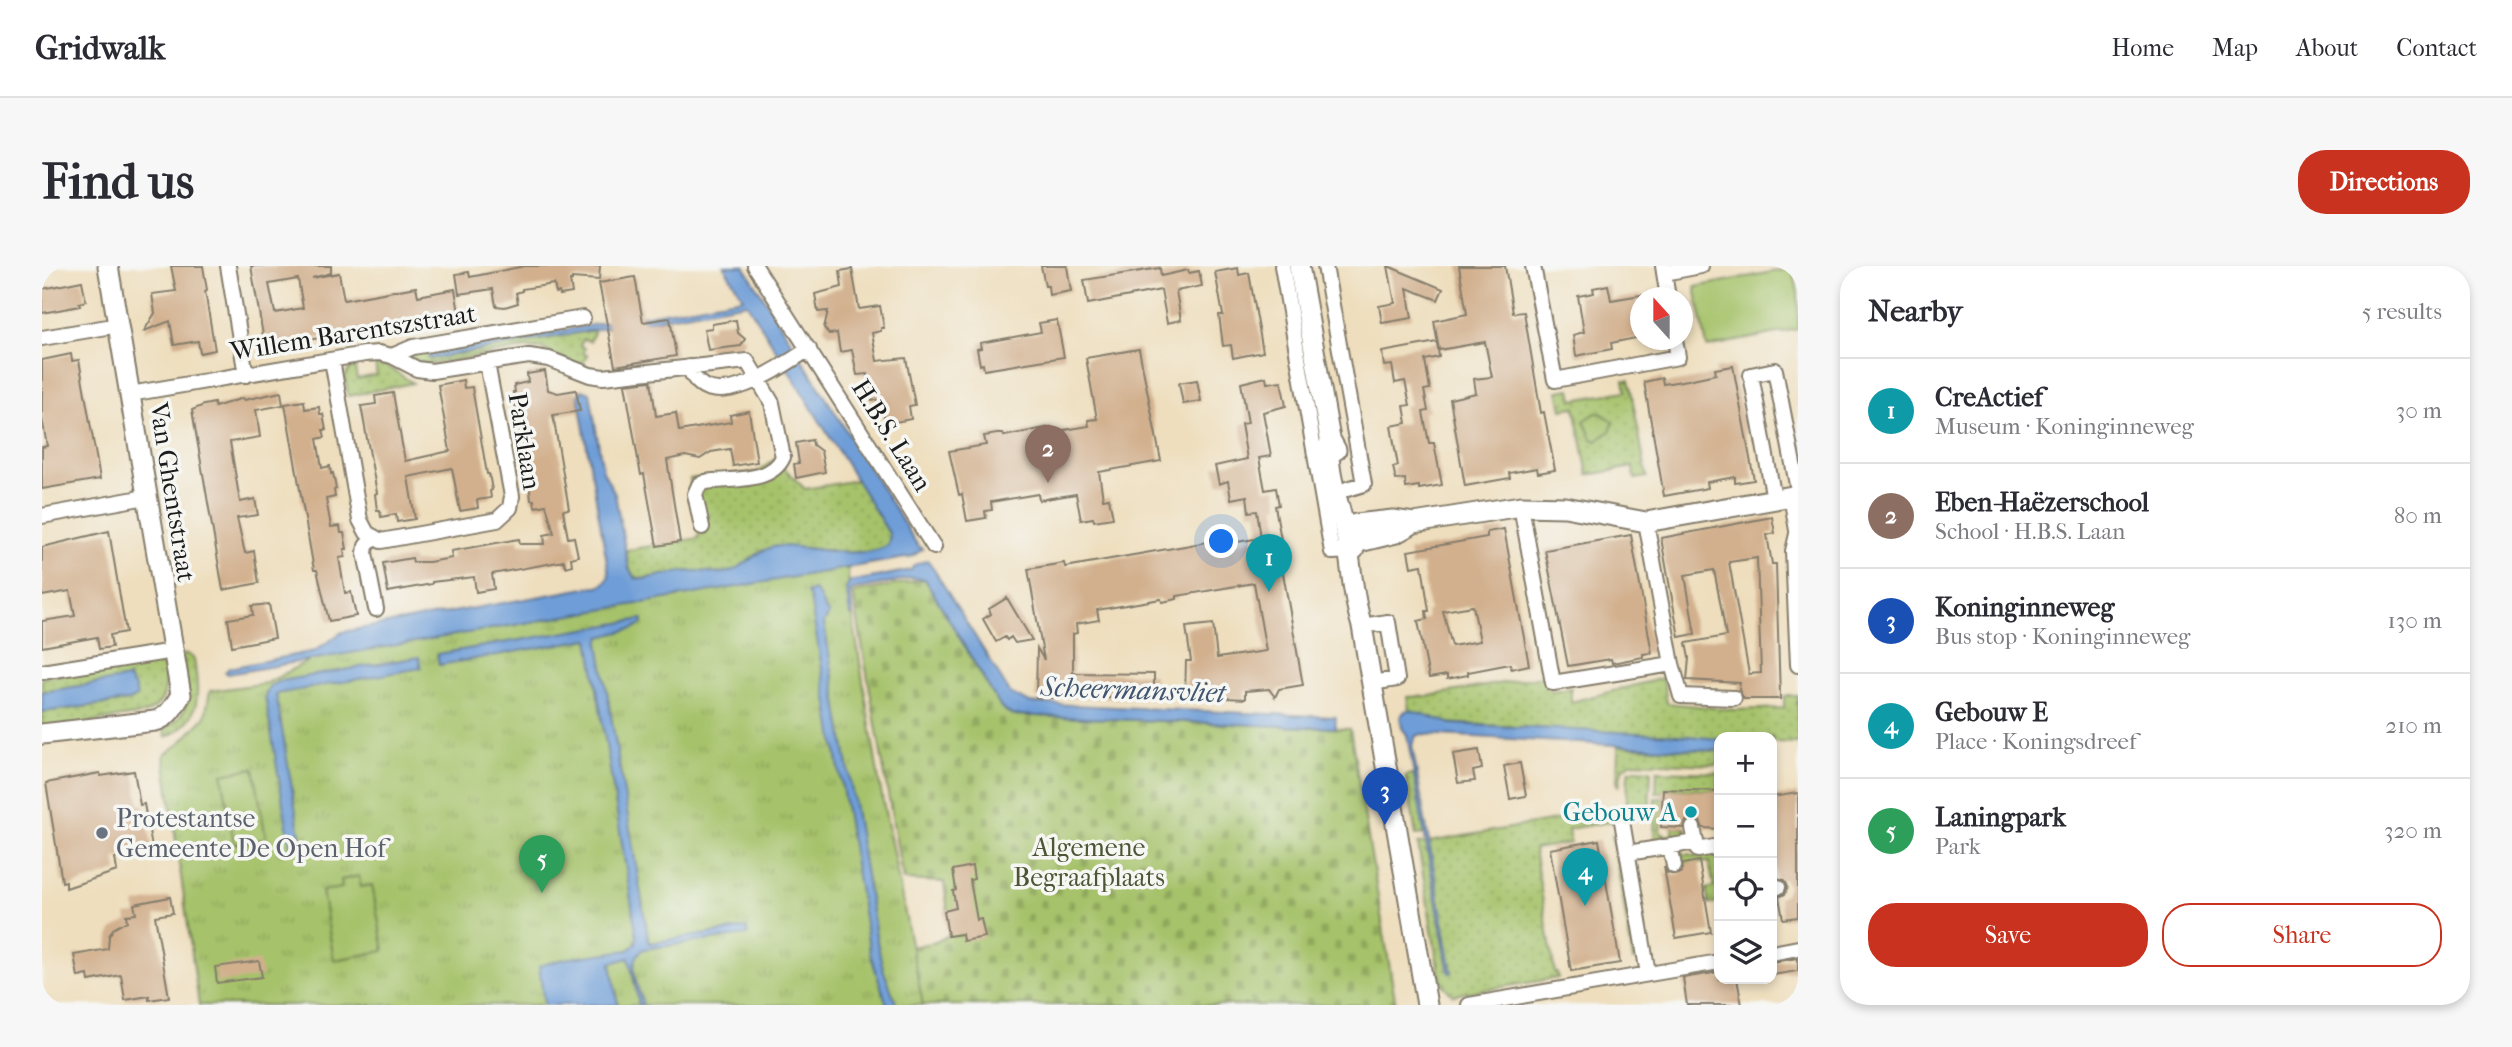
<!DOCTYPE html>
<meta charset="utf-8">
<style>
body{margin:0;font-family:"IM FELL French Canon",serif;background:#f7f7f7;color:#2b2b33}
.controls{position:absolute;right:21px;bottom:21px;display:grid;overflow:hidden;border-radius:14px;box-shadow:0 4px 10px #0003}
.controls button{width:63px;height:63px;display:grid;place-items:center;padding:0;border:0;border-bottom:2px solid #e1e1e2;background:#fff;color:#2b2b33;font:35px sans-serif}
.compass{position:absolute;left:1588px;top:21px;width:63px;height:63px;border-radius:50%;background:#fff;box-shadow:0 4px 10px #0003;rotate:339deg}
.you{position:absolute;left:1180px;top:276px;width:24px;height:24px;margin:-18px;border:5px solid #fff;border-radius:50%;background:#1a73e8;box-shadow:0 0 0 10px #1a73e833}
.badge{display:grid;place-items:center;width:46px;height:46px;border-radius:50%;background:#c8321e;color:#fff;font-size:23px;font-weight:700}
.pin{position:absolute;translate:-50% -58px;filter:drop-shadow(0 2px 4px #0008)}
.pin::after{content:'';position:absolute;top:37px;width:24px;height:21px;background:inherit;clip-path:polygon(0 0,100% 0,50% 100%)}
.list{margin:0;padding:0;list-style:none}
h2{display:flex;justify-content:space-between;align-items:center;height:91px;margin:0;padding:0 28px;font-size:30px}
h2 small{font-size:23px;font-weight:400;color:#7c7c81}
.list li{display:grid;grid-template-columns:46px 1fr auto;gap:21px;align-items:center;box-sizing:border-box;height:105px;padding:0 28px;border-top:2px solid #e1e1e2}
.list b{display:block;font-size:26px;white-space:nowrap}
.list p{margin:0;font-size:23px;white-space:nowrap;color:#7c7c81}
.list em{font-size:23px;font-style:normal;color:#7c7c81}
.actions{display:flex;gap:14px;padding:21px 28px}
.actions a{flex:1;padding:16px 0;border:2px solid #c8321e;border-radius:28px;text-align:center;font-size:24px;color:#c8321e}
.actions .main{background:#c8321e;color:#fff}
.icon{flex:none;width:38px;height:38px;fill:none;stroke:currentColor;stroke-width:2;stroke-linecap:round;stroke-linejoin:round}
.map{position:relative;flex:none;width:1756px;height:739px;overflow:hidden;border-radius:28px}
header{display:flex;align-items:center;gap:42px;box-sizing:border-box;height:98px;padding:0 35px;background:#fff;border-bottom:2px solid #e1e1e2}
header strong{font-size:33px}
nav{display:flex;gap:38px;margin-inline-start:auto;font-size:24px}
.intro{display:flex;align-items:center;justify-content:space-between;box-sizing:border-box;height:168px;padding:0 42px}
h1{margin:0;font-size:49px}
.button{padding:18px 32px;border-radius:28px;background:#c8321e;color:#fff;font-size:24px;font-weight:700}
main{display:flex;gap:42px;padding:0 42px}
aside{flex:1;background:#fff;border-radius:28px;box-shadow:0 4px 10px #0003}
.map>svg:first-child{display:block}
</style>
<header>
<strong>Gridwalk</strong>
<nav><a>Home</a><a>Map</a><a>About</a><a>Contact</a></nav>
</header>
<div class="intro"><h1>Find us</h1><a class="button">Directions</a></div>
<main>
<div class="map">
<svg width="1756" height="739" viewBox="0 0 1756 739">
<defs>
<pattern id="grass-dots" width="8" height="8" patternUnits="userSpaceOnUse" patternTransform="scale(1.75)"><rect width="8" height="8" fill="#a6c26a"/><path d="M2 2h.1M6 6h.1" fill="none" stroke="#8ea65b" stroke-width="1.8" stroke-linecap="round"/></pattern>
<pattern id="cemetery-stones" width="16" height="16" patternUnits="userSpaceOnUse" patternTransform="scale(1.75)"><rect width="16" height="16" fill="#a6c26a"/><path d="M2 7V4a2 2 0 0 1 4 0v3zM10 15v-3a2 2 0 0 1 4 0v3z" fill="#8ea65b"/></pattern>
<pattern id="park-tufts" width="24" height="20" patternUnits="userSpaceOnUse" patternTransform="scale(1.75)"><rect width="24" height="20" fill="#a6c26a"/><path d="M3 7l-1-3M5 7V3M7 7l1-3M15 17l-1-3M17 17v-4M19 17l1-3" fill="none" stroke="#8ea65b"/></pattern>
</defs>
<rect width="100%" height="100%" fill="#f6f6f2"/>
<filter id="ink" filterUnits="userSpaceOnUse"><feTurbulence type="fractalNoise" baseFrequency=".0143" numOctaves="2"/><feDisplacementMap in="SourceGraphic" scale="14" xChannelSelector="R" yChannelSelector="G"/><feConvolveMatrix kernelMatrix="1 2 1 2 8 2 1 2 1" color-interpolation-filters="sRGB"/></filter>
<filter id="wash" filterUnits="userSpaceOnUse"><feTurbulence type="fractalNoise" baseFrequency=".00686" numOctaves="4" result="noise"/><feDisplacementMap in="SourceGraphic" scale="28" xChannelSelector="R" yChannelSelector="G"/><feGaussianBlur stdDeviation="1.57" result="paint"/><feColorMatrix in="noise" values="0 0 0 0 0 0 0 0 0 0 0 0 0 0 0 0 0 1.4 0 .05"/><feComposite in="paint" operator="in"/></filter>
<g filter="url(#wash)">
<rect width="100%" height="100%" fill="#eedebd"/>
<path fill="url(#grass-dots)" stroke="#616f43" stroke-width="2" d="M553,64L548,75L541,73L538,80L543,82L541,87L545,89L541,98H533L500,83L483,82L389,98L376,96L364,89L382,84L387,93Z
M333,98L343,99L371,117L306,130L303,110L308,102H313L315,113L335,109Z
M1582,114H1587L1605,211L1593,213L1591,201L1546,209L1533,141L1520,143L1516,125L1529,123L1531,134L1584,125Z
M733,193L763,223L815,214L848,269L846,279C820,296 767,278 739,281C715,283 707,300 686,306C674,309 665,305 653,305C636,305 617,310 600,313C586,310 586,296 584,284L657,272L648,213L716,206Z
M146,388L152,393C157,427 161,454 124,471L122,463C155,446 145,419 140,389Z
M109,393L115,399L122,398C125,421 126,439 101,448L0,463V446L86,435L95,431L86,412L0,426V412Z
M1500,410L1510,425L1529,422V436L1621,412L1625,437L1694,444L1742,442V430H1756V477L1730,476V471L1677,473L1406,457L1367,444L1365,431L1386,430Z
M1576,480L1677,485V499L1590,496L1580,503L1577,520L1575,519Z
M1594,503L1609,504L1607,548L1584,552L1586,509L1587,505Z
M1615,505L1677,507V525L1622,523L1621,527H1614Z
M1372,508L1383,568L1374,569L1364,509Z
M1613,532H1621L1618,567L1627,570L1630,568V561L1644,562L1646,573L1612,578Z
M1565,545L1570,547L1573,555L1526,563L1528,577L1492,583L1513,707H1515L1516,712L1411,729L1402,720L1397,706L1376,578L1384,577L1407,707L1410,706L1387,576Z
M1576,568L1597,693L1591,694L1570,569Z
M1640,584L1641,589L1649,588L1650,590L1671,587L1672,589L1677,588V641L1676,637L1667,638L1664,623L1672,621L1667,596L1640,598L1637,585Z"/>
<path fill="url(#cemetery-stones)" stroke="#616f43" stroke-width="2" d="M883,313L959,442L971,449L1308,463L1354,739H878L869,681L894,676L909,668L902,616L861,614L811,327Z"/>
<path fill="url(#park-tufts)" stroke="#616f43" stroke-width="2" d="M1554,147H1559L1572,156L1568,165L1555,175L1550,173L1542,155Z
M806,302L807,328L837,515L881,739H157L122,489L136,479L163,451L168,425L225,417L268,394L530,346Z"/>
<path fill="#a6c26a" stroke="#616f43" stroke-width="2" d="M1751,2L1756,27V63L1665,81L1653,21Z
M212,502L224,573L192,578L180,508Z
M317,610L319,621L330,619L342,685L292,694L280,625L300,622L299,614Z"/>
<path fill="#6e9dd7" stroke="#455c7a" stroke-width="2" d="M682,0H702L876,280L881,283L869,291L186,408L183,406L187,402L273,385L300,366L560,319L565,314L567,308L536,129L540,124L548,127L561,205L573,228L587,303L593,312L600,313C617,310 636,305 653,305C665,305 674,309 686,306C706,300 717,280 739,280C766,280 822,295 846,279L848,269L705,37L387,93L386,88L701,32Z
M886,294L968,427L988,437L1294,451L1293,462L970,449L959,442L883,313L869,312L811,324L808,326L811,349H808L804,322L808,316L869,304L872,299Z
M772,324C780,329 779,341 787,348L782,357L835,675L841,703L855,739H845L828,687L768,332L765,327Z
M601,353V357L593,362L559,371L557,377L607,677L705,662L706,669L602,683C583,695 597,721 601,739H597L587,692L569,697L576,739H502L497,700L522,693L586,684L593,679L595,672L547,373L397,399L395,388Z
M377,391L379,402L234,428L260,581L249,584L223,430L228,420L238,415Z
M86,412L93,422L95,431L86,435L0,446V426Z
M1369,444L1410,458L1636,469L1677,473V485L1380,468L1374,470L1370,479L1410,707H1407L1365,469L1360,462L1358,451L1363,445Z"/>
<g id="blocks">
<path fill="#d2b08e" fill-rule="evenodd" d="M129,0H161L165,24L163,25L173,84L158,87L156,75L132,79L128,55L102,65L113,47L110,28L134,25Z
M209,0H289V7L270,12L297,7L302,34L374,21L376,30L413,23L417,47L227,81L226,74L222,75ZM256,13L261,42L233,47L227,18Z
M483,0H558L557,14L530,12V15H528L530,27L518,29L517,26L514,27L512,18L480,23V25L474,27L476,37L463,41L454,40L451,23L417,28L414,8L427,6L428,11Z
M999,0H1025L1029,25L1007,29L1006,20H1003Z
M1346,0L1401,23L1396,34L1365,22L1370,52L1340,57L1337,40L1353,37Z
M1417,0H1463L1471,47L1482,46L1499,147L1502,146L1513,204L1496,207L1495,202L1467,207L1468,212L1423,220L1408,133L1434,127L1432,113L1450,111L1443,76L1397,84L1392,55L1425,48Z
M1118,2L1119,10L1146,4L1147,7L1157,5L1160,20L1134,25L1139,54L1125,57L1119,24L1046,38L1042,14Z
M1196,2L1197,9L1207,7L1221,86L1191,92L1189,79L1181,80L1177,49H1181L1173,6Z
M810,3L817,43L838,40L842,62H839V65L830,67L835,95L864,92L873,139L867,140L869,153L848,157L843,154L838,133L830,135L825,108L815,109L810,84L798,86L795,67L787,68L782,62L786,45L776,46L773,28L800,21L798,5Z
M593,11L601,56L628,52L634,90L573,100L557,17Z
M40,15L44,35L37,37L38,40L0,47V23Z
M1566,19L1569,34L1599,29V71L1569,77L1570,83L1534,90L1531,69L1542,66L1536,30L1552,27L1551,22Z
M694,54L696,67L703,73L699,80L666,84L662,63L670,62V58Z
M1015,54L1022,91L942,104L941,98L938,99L935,83L939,82L938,77L999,66L997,57Z
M1395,76L1397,91L1383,94L1388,123L1382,124L1386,145L1381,146L1387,177H1392L1400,219L1377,223V220L1364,222L1363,213L1354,214L1351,201L1356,200L1349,160L1365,157L1362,140L1368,139L1363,115L1353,117L1350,99L1342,100L1340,86Z
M1097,83L1119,195L1057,206L1061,233L1067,232L1071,252L1052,255L1051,252L1039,254L1034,228L997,234L996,228L949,236L950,244L943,245L944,252L925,255L920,228L917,229L907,185L944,179L942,170L961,167L962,170L1009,161L1010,166L1047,160L1046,154L1055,153L1044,92Z
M29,88L30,95L37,94L58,213L0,223V181L5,180L0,152V94Z
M1691,100L1712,214L1693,217V211L1665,216L1666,222L1622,230L1602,116L1620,112L1621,118L1646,114L1674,108L1673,103Z
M503,105L506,124L516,127L534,124L538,145L511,149L527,243L521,244L526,272L532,271L536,290L529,292L530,299L524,301L521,293L522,295L450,308L452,323L434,326L432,311L390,316V318L346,326L341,297L370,292L371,296H387L410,292L409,285L477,273L478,278H503L502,269L512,267L504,239L493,241L492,234H489L484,188L482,189L476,142L474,143L471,126H473L472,119L486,116L485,108Z
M1224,111L1225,117L1239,115L1244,140L1221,146L1229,190L1217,192L1223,224L1234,222L1237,239L1233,240L1243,296H1239L1261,419L1237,423L1233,431L1227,423L1203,425V433L1143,430L1144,395H1149L1144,361L1171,358L1175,392L1224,385L1212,317L1135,330V333L1120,336L1119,333L1055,344L1057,354L1034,358L1035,367L1031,368V407L1112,408V432H994L995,382L1002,394L986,303L1022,297L1023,301L1177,274V279L1219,272L1215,245L1207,246L1205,230L1189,233L1186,215L1177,218L1173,200L1205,193L1199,158L1206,157L1199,117Z
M421,114L422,122L430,121L445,208H447L450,224L448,225L449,232L435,234L436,242L418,245L410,202L366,211L373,253L355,256L354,248L339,251L338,244H335L333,228L335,227L319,140L334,138L333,130L351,127L363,195L408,185L396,119Z
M1155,114L1159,135L1141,138L1137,117Z
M609,115L614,150L634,147L637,165L689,156L688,149L707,145L715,196L691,200L688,183L669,186L658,193L643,190L625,194L638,276L615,280L602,208L599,209L597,199L583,118Z
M239,126L241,139L214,144L218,171L188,176L198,236L213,233L216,249L195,252L203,287L212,285L217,317L181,324L150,144L162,139L172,137L173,141L201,132L202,134Z
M262,135L263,143L277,141L278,148H281L284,164H281L283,171L275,173L280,202L288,200L289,208L291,207L294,223L292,224L293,231L284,233L289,261L298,260L299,267H302L305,283H302L303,291L297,292L303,327L309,326L314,350L287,355L275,304H272L243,138Z
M770,174L771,179L779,185L783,206L754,212L752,198L757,197L754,177Z
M1730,251L1733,267L1725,269L1730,298H1734L1738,433H1702L1697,424L1698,417L1645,414L1647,392L1644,377L1684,370L1680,346L1672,304L1643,309L1653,368L1637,371L1619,272ZM1715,292L1719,407L1707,408L1687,296Z
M1462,263L1487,399L1469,403L1468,398L1426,406V409L1405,413V409L1387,412L1376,355L1385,353L1384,345H1387L1380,299L1369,301L1366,285L1445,271V266ZM1431,340L1438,375L1410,380L1401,345Z
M67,265L84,366L68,369L70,381L57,383L55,371L0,381V355L33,350L28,325L0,330V281Z
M1589,269L1610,387L1601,388V391L1570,397L1569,393L1526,400L1503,284Z
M965,332L990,374L973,377L969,371L965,374L963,371L954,376L941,353L949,348L947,343Z
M227,338L233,372L190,380L186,353L211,349L210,340Z
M1437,484L1440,503L1431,505L1433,515L1416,517L1411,488Z
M1478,497L1484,530L1468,533L1462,500Z
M92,505L98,539L102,538L111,586L73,592L75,605L24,622V615L20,616L4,517L58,507L59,510Z
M1621,523L1677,525V563L1661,562L1658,555L1650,553L1644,555L1642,562L1619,561Z
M1756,527V651L1741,653L1737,631L1743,628L1746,620L1743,614L1734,612L1730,585V531Z
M1557,574L1578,697L1529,705L1508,583Z
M1657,595L1669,666L1634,672L1622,601L1625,607L1633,609L1639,607L1641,598Z
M930,600L932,613L928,614L935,654L939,653L943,671L921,675L920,668L906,670L902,645L914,642L911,625L914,624L911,604Z
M128,631L131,647L113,650L127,731L107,734V730L83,734L79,709L47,715L46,709L36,711L32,689L66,683L67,670L71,663L85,655L84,649L94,648L92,638Z
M1756,692V705L1730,709V696Z
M217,695L220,711L175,717L173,701Z
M1677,706V713H1695L1700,739H1645L1641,712Z"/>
</g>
</g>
<g filter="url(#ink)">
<use href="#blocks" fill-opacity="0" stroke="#857d6c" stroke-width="2"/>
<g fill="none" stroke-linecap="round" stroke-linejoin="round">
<g stroke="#857d6c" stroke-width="18">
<path id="street" d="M186,0L204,109
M713,0L892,281
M1240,0L1290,286L1314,285
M1283,0L1322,218L1305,223
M1491,0L1513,114L1636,91L1633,74
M1621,0L1626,32
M1622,7L1659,0
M0,72L77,59
M350,90L375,103L390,105L487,90L507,93L548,109L561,111L705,95L730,137L741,191C729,218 688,212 664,216L657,219L653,228L660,261
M290,94L318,254L325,267L339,275L455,254L468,242L470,230L445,97
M647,101C665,154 739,101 767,83
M88,128L323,88L337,87L350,90L371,81L541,52
M1749,230L1756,270
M1732,233L1709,109L1733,104L1756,224
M1479,240L1511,417L1630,398
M0,250L104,231
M1604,256L1630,398L1639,430L1692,432
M1755,268L1751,285L1756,399
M331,272L324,280L323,287L334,343
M1320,360L1346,356L1355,413L1329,417
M0,406L131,385
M1580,555L1606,708
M1651,562L1654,576
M1628,580L1632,600
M1586,587L1654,576L1656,584L1677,580
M1730,622L1736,621
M1730,687L1756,682
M1427,739L1677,696"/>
</g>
<g stroke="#857d6c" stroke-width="23">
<path id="secondary" d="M1257,0L1288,173L1294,184
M1288,173C1283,204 1298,238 1304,269C1310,301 1310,329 1320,360L1385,739
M1372,257L1354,267L1317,276L1304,269L1314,258L1351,254L1372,257L1479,240L1523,241L1604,256L1756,229
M0,468L113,455C126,452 132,440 139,429L66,0"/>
</g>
<use href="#street" stroke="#fff" stroke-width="14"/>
<use href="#secondary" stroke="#fff" stroke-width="19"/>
</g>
</g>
<circle fill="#0f9aa8" stroke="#f6f6f2" stroke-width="2.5" cx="1649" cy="546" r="7"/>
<circle fill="#6b7280" stroke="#f6f6f2" stroke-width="2.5" cx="60" cy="567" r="7"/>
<g text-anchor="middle" stroke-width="7" stroke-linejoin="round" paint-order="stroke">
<g font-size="26" fill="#1c1c1c" stroke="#f6f6f2">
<text transform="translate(311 66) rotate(-9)" y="9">Willem Barentszstraat</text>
<text transform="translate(850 169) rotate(58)" y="9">H.B.S. Laan</text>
<text transform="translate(483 175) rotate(81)" y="9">Parklaan</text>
<text transform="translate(131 226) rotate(81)" y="9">Van Ghentstraat</text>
</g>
<g font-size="26" fill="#0d838f" stroke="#f6f6f2" text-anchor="end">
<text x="1635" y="555">Gebouw A</text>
</g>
<g font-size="26" fill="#5b616d" stroke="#f6f6f2" text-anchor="start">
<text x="74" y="561">Protestantse<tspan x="74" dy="30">Gemeente De Open Hof</tspan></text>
</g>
<g font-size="26" fill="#4c5637" stroke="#f6f6f2">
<text x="1047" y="590">Algemene<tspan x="1047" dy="30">Begraafplaats</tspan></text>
</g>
<g font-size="28" font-style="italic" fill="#415670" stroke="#f6f6f2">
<text transform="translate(1091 423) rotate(2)" y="10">Scheermansvliet</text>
</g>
</g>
</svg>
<div class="controls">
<button>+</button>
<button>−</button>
<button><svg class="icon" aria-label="locate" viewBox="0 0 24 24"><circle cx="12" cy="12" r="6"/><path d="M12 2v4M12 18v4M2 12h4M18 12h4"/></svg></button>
<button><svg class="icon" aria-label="layers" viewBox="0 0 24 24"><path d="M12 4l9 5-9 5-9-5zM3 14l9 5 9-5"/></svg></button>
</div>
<svg class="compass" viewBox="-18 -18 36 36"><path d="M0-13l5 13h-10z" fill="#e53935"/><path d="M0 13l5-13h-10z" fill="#7c7c81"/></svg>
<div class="you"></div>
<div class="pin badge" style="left:1227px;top:326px;background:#0f9aa8">1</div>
<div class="pin badge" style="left:1006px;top:217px;background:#8d6e63">2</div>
<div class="pin badge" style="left:1343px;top:559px;background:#1a4fb4">3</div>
<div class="pin badge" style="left:1543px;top:640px;background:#0f9aa8">4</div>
<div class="pin badge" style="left:500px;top:627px;background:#2e9e5b">5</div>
</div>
<aside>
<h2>Nearby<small>5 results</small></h2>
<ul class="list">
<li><span class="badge" style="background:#0f9aa8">1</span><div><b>CreActief</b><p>Museum · Koninginneweg</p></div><em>30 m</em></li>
<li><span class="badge" style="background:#8d6e63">2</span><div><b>Eben-Haëzerschool</b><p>School · H.B.S. Laan</p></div><em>80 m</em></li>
<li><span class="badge" style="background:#1a4fb4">3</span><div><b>Koninginneweg</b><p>Bus stop · Koninginneweg</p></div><em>130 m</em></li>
<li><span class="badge" style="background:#0f9aa8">4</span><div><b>Gebouw E</b><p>Place · Koningsdreef</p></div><em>210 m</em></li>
<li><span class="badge" style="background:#2e9e5b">5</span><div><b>Laningpark</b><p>Park</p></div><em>320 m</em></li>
</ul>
<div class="actions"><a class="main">Save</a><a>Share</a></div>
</aside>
</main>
